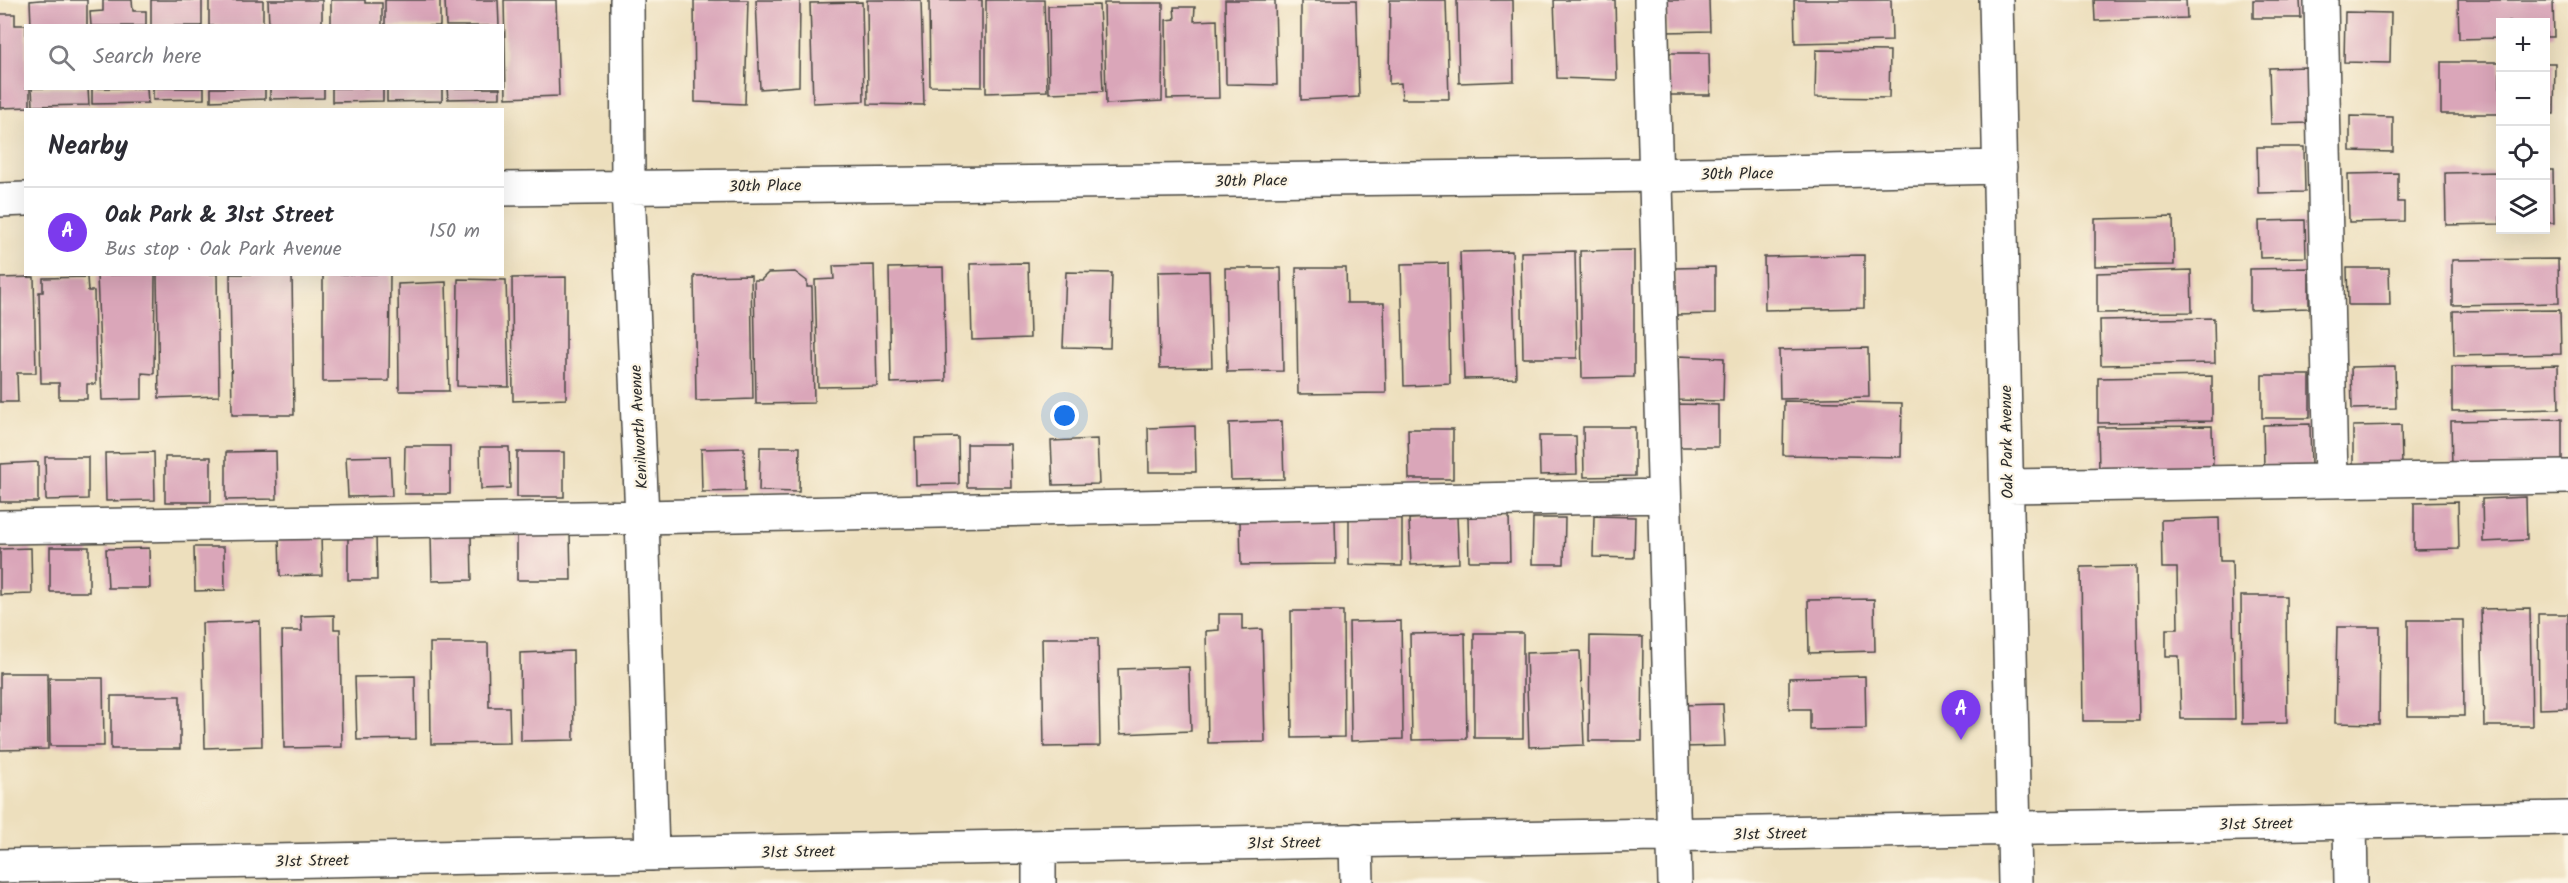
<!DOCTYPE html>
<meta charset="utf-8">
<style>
body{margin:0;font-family:Kalam,sans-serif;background:#f2f2f3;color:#2b2b33}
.controls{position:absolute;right:18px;top:18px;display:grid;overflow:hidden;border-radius:0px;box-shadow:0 6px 24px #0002}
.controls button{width:54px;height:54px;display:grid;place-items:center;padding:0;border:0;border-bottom:2px solid #e1e1e2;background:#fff;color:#2b2b33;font:30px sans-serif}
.you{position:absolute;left:1065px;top:416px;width:21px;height:21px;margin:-15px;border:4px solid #fff;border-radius:50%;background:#1a73e8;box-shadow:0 0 0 9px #1a73e833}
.badge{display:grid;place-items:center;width:39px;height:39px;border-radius:50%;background:#7c3aed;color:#fff;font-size:20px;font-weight:700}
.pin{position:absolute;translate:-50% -50px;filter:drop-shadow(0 2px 3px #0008)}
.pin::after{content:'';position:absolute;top:32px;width:21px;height:18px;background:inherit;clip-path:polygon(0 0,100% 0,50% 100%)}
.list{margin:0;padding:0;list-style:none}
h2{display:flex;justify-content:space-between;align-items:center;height:78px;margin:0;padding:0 24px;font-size:26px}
h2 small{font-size:20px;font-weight:400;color:#7c7c81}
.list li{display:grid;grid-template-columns:39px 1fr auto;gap:18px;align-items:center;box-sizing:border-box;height:90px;padding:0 24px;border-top:2px solid #e1e1e2}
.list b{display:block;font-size:22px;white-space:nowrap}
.list p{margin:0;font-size:20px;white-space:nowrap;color:#7c7c81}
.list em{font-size:20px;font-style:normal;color:#7c7c81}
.icon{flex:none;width:33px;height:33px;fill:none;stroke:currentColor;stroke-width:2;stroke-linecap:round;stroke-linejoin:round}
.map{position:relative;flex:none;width:2568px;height:883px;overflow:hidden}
.search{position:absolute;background:#fff;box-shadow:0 6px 24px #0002;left:24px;top:24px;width:480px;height:66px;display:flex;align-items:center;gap:15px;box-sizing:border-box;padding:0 21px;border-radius:0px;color:#7c7c81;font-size:22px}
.panel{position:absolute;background:#fff;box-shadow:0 6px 24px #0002;left:24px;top:108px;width:480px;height:168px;border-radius:0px}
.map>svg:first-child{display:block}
</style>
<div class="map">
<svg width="2568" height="883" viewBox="0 0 2568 883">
<rect width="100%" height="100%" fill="#fcf5e5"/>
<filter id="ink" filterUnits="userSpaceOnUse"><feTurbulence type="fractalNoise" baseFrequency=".0167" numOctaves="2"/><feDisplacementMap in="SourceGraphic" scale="12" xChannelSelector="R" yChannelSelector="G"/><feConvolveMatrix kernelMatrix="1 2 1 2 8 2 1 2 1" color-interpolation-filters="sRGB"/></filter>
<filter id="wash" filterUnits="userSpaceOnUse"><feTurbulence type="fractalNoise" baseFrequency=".008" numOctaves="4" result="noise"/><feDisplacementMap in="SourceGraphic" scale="24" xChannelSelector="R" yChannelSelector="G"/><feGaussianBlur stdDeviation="1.35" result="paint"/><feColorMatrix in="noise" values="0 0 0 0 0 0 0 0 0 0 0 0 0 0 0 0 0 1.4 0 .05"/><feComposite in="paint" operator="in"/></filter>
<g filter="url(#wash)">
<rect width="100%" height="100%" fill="#eddfbd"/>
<g id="blocks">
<path fill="#daa6b9" d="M40,0H87V26H31L30,1Z
M103,0H132L133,11H146V26H91L90,12L103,11Z
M151,0H202V26H151Z
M209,0H263V26H209Z
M268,0H322V26H269Z
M331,0H365V3H382V26H331Z
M385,0H440V26H385Z
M445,0H498L499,26H446Z
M504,0H556L559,96L506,98Z
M694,0H748L745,104L695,102Z
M756,0H800L799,86L760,89Z
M867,0H921L924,105L868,104Z
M929,0H982V87L930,86Z
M986,0H1044L1047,91L986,93Z
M1225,0H1275L1277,85L1226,84Z
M1301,0H1356L1359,97L1301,100Z
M1390,0H1446L1449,99H1402L1401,83L1389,84Z
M1457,0H1513L1514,81L1459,83Z
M1554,0H1615L1617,80L1557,78Z
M1666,0H1709L1710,31L1667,32Z
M1794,0H1891L1892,41L1795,43Z
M2094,0H2186L2187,18L2095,21Z
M2253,0H2300L2301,18H2253Z
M2458,0H2553L2554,37H2546V22H2500V38L2459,39Z
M862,2L864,101L813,103L810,3Z
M1104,3H1163L1162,101L1106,104Z
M1099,5L1103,91L1049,93L1048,6Z
M1174,7H1195L1194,21L1217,20L1219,98L1167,99L1166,20L1175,19Z
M2345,12L2391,13L2390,63L2344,62Z
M0,14H15V25H26V88H30V107L0,108Z
M1816,50L1890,51L1889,98L1815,97Z
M1668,53H1709L1710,95H1669Z
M2441,62H2500V114H2441Z
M2546,63H2555L2554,114H2546Z
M2309,67L2311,123L2271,124L2269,68Z
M32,88H88L89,105L33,106Z
M92,88H147L148,103L92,104Z
M153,88H204V99L153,100Z
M211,88H265V99L211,101Z
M270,88H324V98L270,99Z
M332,88H383V101L332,102Z
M387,88H442V101L387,102Z
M447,88H500V98L448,99Z
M2350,116L2393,117V152L2350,151Z
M2257,147H2304L2305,192L2258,193Z
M2546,170H2553L2554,223H2546Z
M2500,172V224L2446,225L2445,173Z
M2398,173V202H2404V221L2349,222L2348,174Z
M2173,217L2174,265L2095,266V219Z
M2305,220L2306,257L2260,258L2259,221Z
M1634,250V377L1582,378L1580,251Z
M1512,251L1516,378L1464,379L1460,252Z
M1575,251L1577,358H1523L1521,252Z
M1864,255V308L1765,310L1764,257Z
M2558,259L2559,303L2452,305V260Z
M1028,263L1030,338L972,340L970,264Z
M1448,263L1450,384L1404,386L1401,264Z
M874,265L877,386L818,387L815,280L834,279L833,266Z
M943,267L946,381L891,383L889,268Z
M1715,267V314L1676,315L1675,268Z
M1225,268H1281L1283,371L1227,372Z
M1296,268H1346L1347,303H1384L1386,393L1298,394Z
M2309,268V308L2250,310V269Z
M2347,268H2389L2390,305H2348Z
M2191,270L2192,312L2097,313V273Z
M1209,271L1212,367L1160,368L1158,272Z
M795,272L807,281V287H812L814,403L756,404L754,280H761L768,273Z
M1066,272L1112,273L1110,348L1063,347Z
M155,274L154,374L142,373V399L102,400L97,275Z
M157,274H217L219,396L159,398Z
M230,274H292L294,415H232Z
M323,274H390L389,381L323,382Z
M751,275L753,399L696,401L694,276Z
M34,277L36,373H17L18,402H0V278Z
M87,277L88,291H94L96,384H87V399H59V383H41L39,292H43V278Z
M566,277V399L513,401L512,278Z
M458,279L506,280L509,387L457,386Z
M446,282L449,391H399L398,284Z
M2560,310L2561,354L2454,356L2453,311Z
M2214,318L2215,363L2101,365L2100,320Z
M1868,348L1869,397L1780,399L1779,350Z
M1678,356L1724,358L1723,401L1677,400Z
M2558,365L2559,409L2452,411V367Z
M2395,366L2396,408L2352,409L2351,367Z
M2262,375H2310V418H2262Z
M2212,376V421L2098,423V378Z
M1784,401L1902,403L1901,457L1783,455Z
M1676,404L1718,405V447H1675Z
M2562,419V467L2452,469L2451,421Z
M1282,421L1284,479L1231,480L1229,423Z
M2310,424L2311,467L2264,468L2263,425Z
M2401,425L2402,467H2353V426Z
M1195,426L1196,472H1149L1148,428Z
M2212,426L2213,470L2099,472L2098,427Z
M1583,427H1635V476L1584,477Z
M1408,429H1453V479H1409Z
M1539,436H1576L1577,474L1540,475Z
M958,437L959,484L916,485L915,438Z
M1097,439L1099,484L1053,485L1051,441Z
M967,444H1010L1011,487H967Z
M405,446H450V494H404Z
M480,447H509L510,488L481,489Z
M760,447H800L799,492L759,491Z
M744,448L745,491L702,492L701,449Z
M276,451L277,499L226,500V452Z
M154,452L155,500L106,501L105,453Z
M517,452H564V497H517Z
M390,456L392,496L348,497L346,457Z
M45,457H88V499L46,500Z
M165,457H211V502H165Z
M38,462V502H0V464Z
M2526,497L2527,540L2483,542L2482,499Z
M2458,502L2459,549L2414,550V503Z
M1468,515H1509L1510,561H1469Z
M1594,516L1635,517L1634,558L1593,557Z
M1349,517L1402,518V566L1349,565Z
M1457,517L1459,563L1411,565L1409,519Z
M1533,518H1565L1564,564H1532Z
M2219,518L2220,561H2232L2235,719H2181L2179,656H2166V629H2178L2177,568H2162L2161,520Z
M1335,519L1336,564L1241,565L1240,521Z
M517,532H570L571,580H517Z
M321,535L322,575L280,576L279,536Z
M348,535H376L377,580H348Z
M431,535H471L472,580L432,581Z
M50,547H89V592H50Z
M194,547H224L225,590L195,591Z
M31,548L32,594L0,595V549Z
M149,548L150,588H108L106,549Z
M2136,566L2139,721H2083L2081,567Z
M2241,596H2286L2287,723L2242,724Z
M1874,599L1875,651L1809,653L1808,600Z
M2530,608L2532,726H2484L2481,609Z
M1291,611H1343L1344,737L1292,738Z
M1219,614H1242V630L1262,629L1265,742L1208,743L1206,631L1219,630Z
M2538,614H2568V708L2539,709Z
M334,615V629H340L342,747L284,748L282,631H302L301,616Z
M2408,620H2463L2464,716H2408Z
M260,621L262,746L205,748L202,623Z
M1401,621L1403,739L1351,741L1349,622Z
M2337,627H2380L2379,724L2335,723Z
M1465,633L1467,739L1412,740L1410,634Z
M1474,633H1523V738H1474Z
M1590,636L1643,637L1642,741H1589Z
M1042,638H1098L1100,746L1044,747Z
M430,643H488L489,707H509L510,743L431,744Z
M573,651L574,740L521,741L520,653Z
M1580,651L1584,745L1529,747L1526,653Z
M1189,667L1191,731L1120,734L1118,669Z
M0,673H47L48,749L0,750Z
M415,676L416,739L357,740L355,677Z
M1865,676L1866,729L1810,730V709H1789V678Z
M49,678H103L104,746H50Z
M111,696H180V749H111Z
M1723,704L1725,746L1683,747L1681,705Z"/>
</g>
</g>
<g filter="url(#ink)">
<use href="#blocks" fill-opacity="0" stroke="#484641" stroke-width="1.5"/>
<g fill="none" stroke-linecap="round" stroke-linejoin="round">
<g stroke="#484641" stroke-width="36">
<path id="minor" d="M627,0L628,187L642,517L652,854
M1651,0L1675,883
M1996,0L2015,883
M2321,0L2331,481
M502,189L1655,175L2000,167
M0,200L26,199
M2007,486L2568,477
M0,527L642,517L1663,496
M2350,822L2351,883
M1356,840L1357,883
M1039,847V883
M0,866L2568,818"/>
</g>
<use href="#minor" stroke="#fff" stroke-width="33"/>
</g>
</g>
<g text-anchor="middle" stroke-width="4.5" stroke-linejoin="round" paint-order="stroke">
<g font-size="16" fill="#2b2b2b" stroke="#fcf5e5">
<text transform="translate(1737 173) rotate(-1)" y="6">30th Place</text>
<text transform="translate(1251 180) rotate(-1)" y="6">30th Place</text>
<text transform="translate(765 185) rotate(-1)" y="6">30th Place</text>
<text transform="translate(638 427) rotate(-93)" y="6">Kenilworth Avenue</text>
<text transform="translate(2006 442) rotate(-91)" y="6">Oak Park Avenue</text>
<text transform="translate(2256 823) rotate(-1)" y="6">31st Street</text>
<text transform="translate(1770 833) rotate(-1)" y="6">31st Street</text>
<text transform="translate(1284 842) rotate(-1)" y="6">31st Street</text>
<text transform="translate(798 851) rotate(-1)" y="6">31st Street</text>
<text transform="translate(312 860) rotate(-1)" y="6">31st Street</text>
</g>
</g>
</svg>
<div class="controls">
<button>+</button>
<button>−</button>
<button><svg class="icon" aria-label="locate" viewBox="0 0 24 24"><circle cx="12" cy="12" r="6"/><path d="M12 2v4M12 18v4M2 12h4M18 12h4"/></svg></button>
<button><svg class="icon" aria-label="layers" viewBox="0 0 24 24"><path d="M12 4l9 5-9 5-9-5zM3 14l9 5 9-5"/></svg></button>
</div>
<div class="you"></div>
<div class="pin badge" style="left:1961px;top:740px">A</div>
<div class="search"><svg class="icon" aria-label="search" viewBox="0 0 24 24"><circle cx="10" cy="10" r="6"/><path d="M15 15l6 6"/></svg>Search here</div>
<section class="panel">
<h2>Nearby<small></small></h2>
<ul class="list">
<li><span class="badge">A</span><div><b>Oak Park &amp; 31st Street</b><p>Bus stop · Oak Park Avenue</p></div><em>150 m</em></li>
</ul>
</section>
</div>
